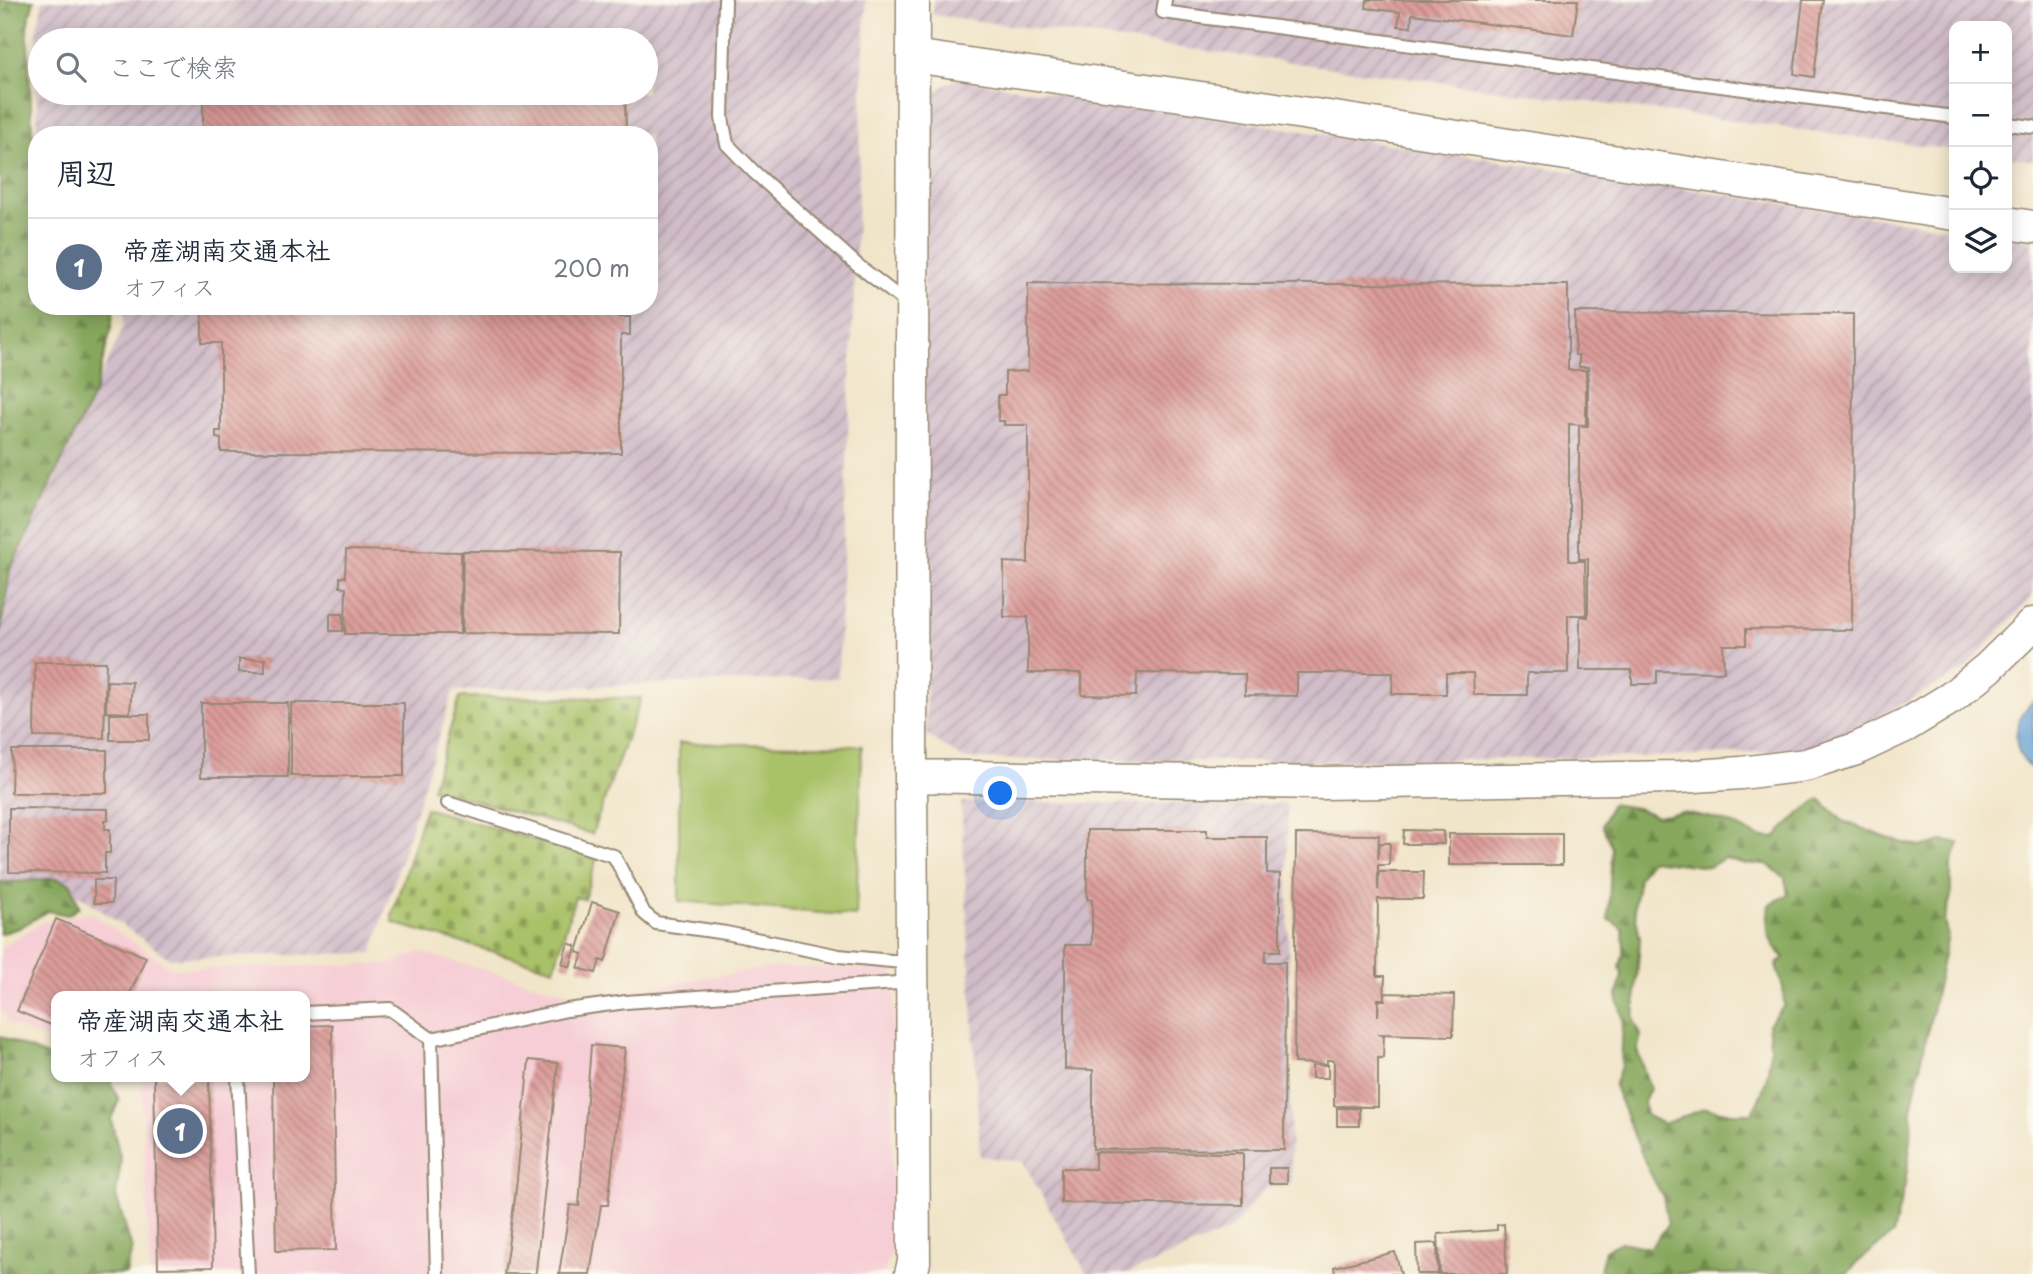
<!DOCTYPE html>
<html lang="ja">
<meta charset="utf-8">
<style>
body{margin:0;font-family:"Playpen Sans","Klee One",sans-serif;background:#f6f6f7;color:#1f2937}
.controls{position:absolute;right:21px;top:21px;display:grid;overflow:hidden;border-radius:14px;box-shadow:0 4px 18px #0003}
.controls button{width:63px;height:63px;display:grid;place-items:center;padding:0;border:0;border-bottom:2px solid #e0e1e3;background:#fff;color:#1f2937;font:35px sans-serif}
.you{position:absolute;left:1001px;top:794px;width:24px;height:24px;margin:-18px;border:5px solid #fff;border-radius:50%;background:#1a73e8;box-shadow:0 0 0 10px #1a73e833}
.badge{display:grid;place-items:center;width:46px;height:46px;border-radius:50%;background:#b45309;color:#fff;font-size:23px;font-weight:700}
.pin{position:absolute;translate:-50% -50%;border:4px solid #fff;box-shadow:0 2px 7px #0006}
.popup{position:absolute;left:51px;top:991px;width:259px;height:91px;box-sizing:border-box;display:grid;place-content:center;border-radius:14px;background:#fff;filter:drop-shadow(0 2px 5px #0005);font-size:23px;white-space:nowrap;color:#747a83}
.popup b{font-size:26px;color:#1f2937}
.popup::after{content:'';position:absolute;left:50%;top:100%;margin-left:-14px;border:14px solid transparent;border-top-color:#fff}
.list{margin:0;padding:0;list-style:none}
h2{display:flex;justify-content:space-between;align-items:center;height:91px;margin:0;padding:0 28px;font-size:30px}
h2 small{font-size:23px;font-weight:400;color:#747a83}
.list li{display:grid;grid-template-columns:46px 1fr auto;gap:21px;align-items:center;box-sizing:border-box;height:98px;padding:0 28px;border-top:2px solid #e0e1e3}
.list b{display:block;font-size:26px;white-space:nowrap}
.list p{margin:0;font-size:23px;white-space:nowrap;color:#747a83}
.list em{font-size:23px;font-style:normal;color:#747a83}
.icon{flex:none;width:38px;height:38px;fill:none;stroke:currentColor;stroke-width:2;stroke-linecap:round;stroke-linejoin:round}
.map{position:relative;flex:none;width:2033px;height:1274px;overflow:hidden}
.search{position:absolute;background:#fff;box-shadow:0 4px 18px #0003;left:28px;top:28px;width:630px;height:77px;display:flex;align-items:center;gap:18px;box-sizing:border-box;padding:0 24px;border-radius:38px;color:#747a83;font-size:26px}
.panel{position:absolute;background:#fff;box-shadow:0 4px 18px #0003;left:28px;top:126px;width:630px;height:189px;border-radius:28px}
.map>svg:first-child{display:block}
</style>
<div class="map">
<svg width="2033" height="1274" viewBox="0 0 2033 1274">
<defs>
<pattern id="industrial-furrows" width="10" height="10" patternUnits="userSpaceOnUse" patternTransform="scale(1.75)"><rect width="10" height="10" fill="#d1bdc9"/><path d="M-1 1l2-2M0 10L10 0M9 11l2-2" fill="none" stroke="#ab9aa3"/></pattern>
<pattern id="forest-firs" width="22" height="20" patternUnits="userSpaceOnUse" patternTransform="scale(1.75)"><rect width="22" height="20" fill="#86a75c"/><path d="M5 1l3.5 6h-7zM16 11l3.5 6h-7z" fill="#6f884b"/></pattern>
<pattern id="cemetery-stones" width="16" height="16" patternUnits="userSpaceOnUse" patternTransform="scale(1.75)"><rect width="16" height="16" fill="#a9c167"/><path d="M2 7V4a2 2 0 0 1 4 0v3zM10 15v-3a2 2 0 0 1 4 0v3z" fill="#8b9d54"/></pattern>
<pattern id="building-back-hatch" width="6" height="6" patternUnits="userSpaceOnUse" patternTransform="scale(1.75)"><rect width="6" height="6" fill="#db9c9a"/><path d="M-1 5l2 2M0 0l6 6M5-1l2 2" fill="none" stroke="#b37f7d"/></pattern>
</defs>
<rect width="100%" height="100%" fill="#fbf7ec"/>
<filter id="ink" filterUnits="userSpaceOnUse"><feTurbulence type="fractalNoise" baseFrequency=".0143" numOctaves="2"/><feDisplacementMap in="SourceGraphic" scale="14" xChannelSelector="R" yChannelSelector="G"/><feConvolveMatrix kernelMatrix="1 2 1 2 8 2 1 2 1" color-interpolation-filters="sRGB"/></filter>
<filter id="wash" filterUnits="userSpaceOnUse"><feTurbulence type="fractalNoise" baseFrequency=".00686" numOctaves="4" result="noise"/><feDisplacementMap in="SourceGraphic" scale="28" xChannelSelector="R" yChannelSelector="G"/><feGaussianBlur stdDeviation="1.57" result="paint"/><feColorMatrix in="noise" values="0 0 0 0 0 0 0 0 0 0 0 0 0 0 0 0 0 1.4 0 .05"/><feComposite in="paint" operator="in"/></filter>
<g filter="url(#wash)">
<rect width="100%" height="100%" fill="#f1e5c9"/>
<path fill="#f6cfd6" d="M91,913L172,969L391,964L420,952L584,997L773,967L894,969L891,1253L883,1274H150L141,1077H304V996H56V1043L9,1024L0,1008V948L41,923Z"/>
<path fill="url(#industrial-furrows)" fill-rule="evenodd" d="M43,0H866L838,678L453,691L372,953L169,958L81,896L0,904V605L10,570L51,488L123,328L125,306H649V135H37V29ZM40,40H646V93H40Z
M933,0H2033V161L2007,157V26H1954V150L933,15Z
M957,79L1954,229V268H2007V237L2033,241V596L1964,670L1820,749L1689,756L1309,762L963,759L926,734L923,97Z
M961,802L1287,804L1291,1185L1266,1188L1230,1230L1126,1274H1087L1023,1162L980,1156Z"/>
<path fill="#a9c167" stroke="#727642" stroke-width="2" d="M679,743L862,746L856,916L679,901Z"/>
<path fill="url(#forest-firs)" stroke="#60683d" stroke-width="2" fill-rule="evenodd" d="M0,0H34L27,27L33,146L37,147V306H114L111,329L95,391L10,570L0,635Z
M1820,799L1843,821L1893,840L1921,847L1942,841L1959,843L1951,864V896L1944,922L1948,936L1912,1105L1911,1140L1905,1185L1893,1234L1858,1262L1847,1274H1599L1605,1250L1621,1242L1650,1248L1668,1225L1663,1197L1647,1167L1614,1086L1621,1066L1623,1019L1617,996L1622,975L1620,967L1624,950L1623,929L1608,919L1612,848L1602,825L1611,804L1637,808L1656,816L1682,812L1713,818L1739,827L1758,837L1774,838L1801,812ZM1725,858L1745,864H1767L1785,878L1788,894L1769,905C1766,929 1766,941 1784,957L1776,965L1783,988L1784,1006L1768,1024C1773,1056 1769,1084 1752,1113H1731L1706,1108L1663,1124L1646,1115L1644,1102L1650,1089L1637,1050L1641,1035L1634,1020L1640,938L1634,907L1639,877L1651,860L1709,867Z
M58,878L71,884L79,907L68,915L48,911L19,928L0,934V882H15Z
M0,1036L51,1058H56V1077H108L119,1100L111,1119L121,1161L116,1195L132,1249L126,1274H0Z"/>
<path fill="url(#cemetery-stones)" stroke="#727642" stroke-width="2" d="M460,697L641,698L592,834L432,788Z
M425,808L597,858L584,899L575,897L554,969L393,923L392,916Z"/>
<path fill="#629fd3" stroke="#4e6478" stroke-width="2" d="M2033,701V770C2009,751 2013,720 2033,701Z"/>
<g id="blocks">
<path fill="url(#building-back-hatch)" d="M1367,0H1578L1573,35L1412,14L1411,27L1398,26L1400,12L1366,8Z
M1803,0H1823L1814,77L1794,74Z
M624,34L625,40H202V37Z
M203,93H625L626,135H203Z
M1028,283L1568,285V370H1586V425L1569,424V561H1585L1586,615H1568V673H1527V695H1474L1473,673H1446V694H1392L1393,673H1297V696L1245,695V674L1137,673L1136,696L1082,695V673H1028V617H1004V562L1028,563V425H1004V421H998V395H1005V372L1028,371Z
M202,306H620V317H630V335H621V453L221,452V439L216,438V431H221V343H202Z
M1575,312L1853,314L1852,630L1746,629V645H1723L1724,672L1657,671V684H1632V670H1580V616L1588,617V559H1579V426H1588V367H1579V355H1575Z
M346,550L461,552L460,634H345L346,588L340,587V577H345Z
M463,551L620,552L619,634L462,633Z
M330,614H343V631H330Z
M239,659H265V672H239Z
M35,662H106L104,738L34,737Z
M107,681L132,682L130,713L106,712Z
M201,703H288V777H201Z
M291,703H404V776H291Z
M110,714H149V740H110Z
M12,750H107V793H11Z
M9,808L108,809V820H105V829H110V853H105V873L9,872Z
M1087,830H1207V837H1267V873L1280,874V951H1266L1265,962H1285L1284,1150L1093,1149V1070L1065,1069V945H1092V900L1087,899Z
M1404,830L1443,831L1444,844H1403Z
M1296,834L1379,835L1378,859L1380,843H1390L1389,865H1378V890L1379,872H1424L1423,899H1378L1377,976H1385L1384,999H1378V1016L1379,1000H1385V993L1454,995L1453,1036L1378,1034L1384,1035L1383,1058H1378V1107L1334,1106V1060H1327V1064L1294,1063Z
M1449,834H1562V865H1449Z
M94,880H113L112,903H94Z
M592,902L620,911L605,962L600,960L596,973L578,968L583,954L577,952Z
M56,919L146,957L129,996H56V1027L17,1011Z
M568,943L576,946L570,967L562,964Z
M332,1025L336,1250L276,1251L273,1077H304V1026Z
M591,1045L625,1048L608,1205H601L590,1274H559L570,1205L579,1206Z
M529,1060L558,1063L536,1271L535,1274H504L515,1198Z
M1312,1065H1328V1078H1312Z
M154,1077H209L213,1267L158,1268Z
M1337,1108H1359V1126H1337Z
M1095,1152L1243,1153V1205L1061,1203V1168L1095,1169Z
M1269,1168H1287V1183H1269Z
M1504,1224L1507,1274H1440L1438,1234L1497,1230V1225Z
M1437,1243L1438,1274H1417L1416,1244Z
M1395,1252L1401,1274H1335L1334,1267Z"/>
</g>
</g>
<g filter="url(#ink)">
<use href="#blocks" fill-opacity="0" stroke="#968874" stroke-width="2"/>
<g fill="none" stroke-linecap="round" stroke-linejoin="round">
<g stroke="#968874" stroke-width="16">
<path id="service" d="M725,0L722,118L727,144L753,171L856,264L909,305
M1165,0L1163,12L1954,117
M2007,124L2033,127
M448,803L614,856L644,913L656,923L726,933L839,956L912,963
M304,1013L390,1009L431,1039L567,1010L626,1002L912,982
M431,1039L437,1274
M238,1077L248,1274"/>
</g>
<g stroke="#968874" stroke-width="35">
<path id="tertiary" d="M913,56L1270,108L1954,214
M2007,223L2033,227
M911,776L1323,783L1679,777L1741,773L1806,765L1856,749L1905,726L1951,698L1988,668L2033,624
M911,1274L914,1262L911,776L913,0"/>
</g>
<use href="#service" stroke="#fff" stroke-width="12"/>
<use href="#tertiary" stroke="#fff" stroke-width="32"/>
</g>
</g>
</svg>
<div class="controls">
<button>+</button>
<button>−</button>
<button><svg class="icon" aria-label="locate" viewBox="0 0 24 24"><circle cx="12" cy="12" r="6"/><path d="M12 2v4M12 18v4M2 12h4M18 12h4"/></svg></button>
<button><svg class="icon" aria-label="layers" viewBox="0 0 24 24"><path d="M12 4l9 5-9 5-9-5zM3 14l9 5 9-5"/></svg></button>
</div>
<div class="you"></div>
<div class="pin badge" style="left:180px;top:1131px;background:#5c6f8a">1</div>
<div class="popup"><b>帝産湖南交通本社</b>オフィス</div>
<div class="search"><svg class="icon" aria-label="search" viewBox="0 0 24 24"><circle cx="10" cy="10" r="6"/><path d="M15 15l6 6"/></svg>ここで検索</div>
<section class="panel">
<h2>周辺<small></small></h2>
<ul class="list">
<li><span class="badge" style="background:#5c6f8a">1</span><div><b>帝産湖南交通本社</b><p>オフィス</p></div><em>200 m</em></li>
</ul>
</section>
</div>
